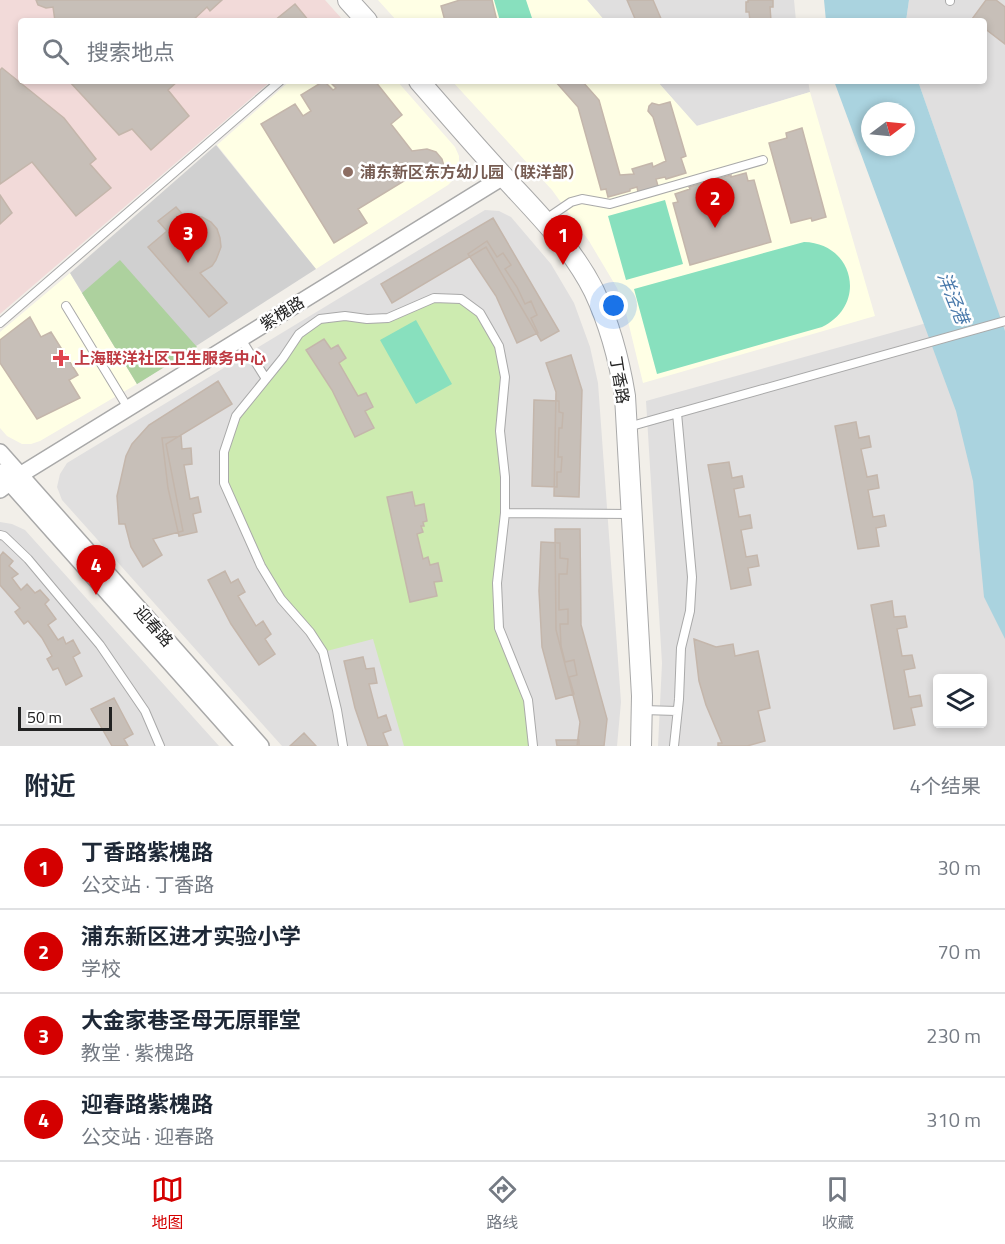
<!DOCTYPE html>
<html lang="zh">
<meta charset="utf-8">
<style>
body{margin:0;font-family:"Titillium Web","Noto Sans SC",sans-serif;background:#f6f6f7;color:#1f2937}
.controls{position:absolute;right:18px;bottom:18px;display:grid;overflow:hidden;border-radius:6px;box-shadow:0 3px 9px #0003}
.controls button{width:54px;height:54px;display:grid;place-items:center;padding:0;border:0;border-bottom:2px solid #e0e1e3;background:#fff;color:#1f2937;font:30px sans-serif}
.compass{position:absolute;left:861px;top:102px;width:54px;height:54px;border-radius:50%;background:#fff;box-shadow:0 3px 9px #0003;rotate:74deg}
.scale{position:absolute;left:18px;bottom:15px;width:94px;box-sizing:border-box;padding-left:6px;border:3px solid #222;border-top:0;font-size:16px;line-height:21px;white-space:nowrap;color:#222;-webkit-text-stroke:4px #fff;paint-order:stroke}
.you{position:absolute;left:614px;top:306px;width:21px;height:21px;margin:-15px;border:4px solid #fff;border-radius:50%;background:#1a73e8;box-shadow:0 0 0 9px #1a73e833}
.badge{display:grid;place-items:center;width:39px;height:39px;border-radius:50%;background:#d40000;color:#fff;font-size:20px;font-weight:700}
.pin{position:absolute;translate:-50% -50px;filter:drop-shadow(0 2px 3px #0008)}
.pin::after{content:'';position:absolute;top:32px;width:21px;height:18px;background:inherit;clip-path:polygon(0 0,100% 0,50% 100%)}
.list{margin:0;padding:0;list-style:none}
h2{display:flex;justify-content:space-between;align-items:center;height:78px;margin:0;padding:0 24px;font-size:26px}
h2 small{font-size:20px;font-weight:400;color:#747a83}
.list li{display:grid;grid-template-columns:39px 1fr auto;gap:18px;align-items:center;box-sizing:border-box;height:84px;padding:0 24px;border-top:2px solid #e0e1e3}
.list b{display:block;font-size:22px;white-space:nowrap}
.list p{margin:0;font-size:20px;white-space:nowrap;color:#747a83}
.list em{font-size:20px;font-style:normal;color:#747a83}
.icon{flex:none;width:33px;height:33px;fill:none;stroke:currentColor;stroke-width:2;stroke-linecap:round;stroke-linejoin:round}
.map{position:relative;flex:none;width:1005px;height:746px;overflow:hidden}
.search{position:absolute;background:#fff;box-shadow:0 3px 9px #0003;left:18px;right:18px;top:18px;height:66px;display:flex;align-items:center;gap:15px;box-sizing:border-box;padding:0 21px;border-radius:6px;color:#747a83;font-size:22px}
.sheet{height:414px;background:#fff}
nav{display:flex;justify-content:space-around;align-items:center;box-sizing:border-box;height:84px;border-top:2px solid #e0e1e3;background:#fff;font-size:16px;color:#747a83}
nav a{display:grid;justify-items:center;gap:3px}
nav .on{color:#d40000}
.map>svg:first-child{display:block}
</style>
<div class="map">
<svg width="1005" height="746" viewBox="0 0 1005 746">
<rect width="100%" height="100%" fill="#f2efe9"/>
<path fill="#e0dfdf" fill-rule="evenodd" d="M587,0H794L796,21H605Z
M909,0H1005V746H658L662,663L646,401L995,304L918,81H984V21H906ZM938,678H982V724H938Z
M657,81H808L810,92L696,126Z
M485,210L499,211L511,217L551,264L574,303L590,347L598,383L621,702L617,746H282L62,500L57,487L60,474L67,463Z
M0,522L12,524L25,530L219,746H0Z"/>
<path fill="#f2dad9" d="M0,0H325L342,19L341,21H21V81H271L0,314Z"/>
<path fill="#ffffe5" d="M378,0H587L605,21H397Z
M290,81H397L455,147L459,156V167L456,177L448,185L316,269L217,145Z
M452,81H657L697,126L810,92L875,316L643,383L626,313L617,288L589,241L552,190Z
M70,273L137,384L40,441L31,444H22L7,436L0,428V332Z"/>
<path fill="#d0d0d0" d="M216,145L316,269L137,384L70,273Z"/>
<path fill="#cdebb0" d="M434,298L461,299L480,313L499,346L505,377L500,431L505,477L497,583L499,628L528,700L533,746H404L373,639L323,652L281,599L224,483V452L236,416L299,334L320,319L388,318Z"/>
<path fill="#add19e" d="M120,260L197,347L137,384L82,293Z"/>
<path fill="#88e0be" d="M494,0H526L533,21H500Z
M665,200L683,264L626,280L608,216Z
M804,242C854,243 868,305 822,327L657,374L634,289Z
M416,320L452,384L416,404L380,340Z"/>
<path fill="#aad3df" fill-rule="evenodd" d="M824,0H909L906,21H826Z
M834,81H918L1005,331V639L984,597L973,481L956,411ZM870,111H906V147H870Z"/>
<path fill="#c7bfb8" stroke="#c4b6ab" stroke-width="1.5" d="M36,0H222L210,11L207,7L192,21H55L53,7L46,8L38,5Z
M460,0H492L497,21H445L441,6Z
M627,0H653L662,21H636Z
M748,0H773V7H770L771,21H750L749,12H746V2H748Z
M986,0H996L1005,7V44L984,28V21H975L972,19Z
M295,4L309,21H274Z
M2,68L64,118L96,159L90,164L111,188L76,216L32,162L0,184V70Z
M69,81H178L168,90L189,116L151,150L132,129L119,135Z
M324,81L333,90L336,88L332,84L335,81H375L402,115L391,124L412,151L427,149L436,152L442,159L444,166L443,172L438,177L429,179L412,176L358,209L367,223L334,243L261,124L295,104L303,116L311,111L301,95Z
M555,81H582L599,100L620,175L634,174L632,169L652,163L653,167L666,161L653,117L648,111L649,106L652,103L659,105L670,102L686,156L681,158L686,173L666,179L665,177L656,179L658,186L638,192L637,187L630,189V191L608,197L606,189L601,190L578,107Z
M555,81H582L599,100L620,175L634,174L632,169L652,163L653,167L666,161L653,117L648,111L649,106L652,103L659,105L670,102L686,156L681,158L686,173L666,179L665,177L656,179L658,186L638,192L637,187L630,189V191L608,197L606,189L601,190L578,107Z
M802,128L826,217L812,221L811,218L791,223L769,143L787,138L786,133Z
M746,173L748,181L754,180L771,242L690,265L673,203L678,202L675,194L690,189L689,187L731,175V177Z
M0,195L12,213L0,224Z
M176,207L185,217H202L211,222L217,229L220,238L221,247L216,260L212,266L200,273L227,303L209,317L148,247L167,231L158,221Z
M493,218L559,331L541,341L486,247L392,303L381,284Z
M487,241L497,257L503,253L511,265L505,269L517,287L525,304L531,301L537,315L531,318L538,333L517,343L496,296L468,254Z
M30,317L41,337L51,332L78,375L69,380L80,398L37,419L0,363V340Z
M324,339L331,349L338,345L346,358L339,363L358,396L366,393L373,407L365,411L374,428L355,437L332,390L306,350Z
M571,355L582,390L579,497L554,496L556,392L546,363Z
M218,381L232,404L166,444L183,531L153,539L162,555L143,567L131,547L125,524H119L117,496L126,456L132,444L149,425Z
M534,400L559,401V412L563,413L562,428H559L558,457H562L561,472H557V487L532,486Z
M856,422L859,438L869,436L871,447L861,449L867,477L877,475L879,488L868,490L873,517L884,515L886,526L876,528L879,546L858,549L835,426Z
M181,436L182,449L191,448L192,464L184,465L190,499L198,497L201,512L193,514L197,532L179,536L168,488L162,438Z
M729,462L732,478L742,476L744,487L734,489L739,517L750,515L752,528L741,530L746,557L757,555L759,566L748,568L751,585L731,589L708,465Z
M412,492L415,506L424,504L427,521L423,522L424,526H421L423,532L417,534L423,559L428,557L430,565L438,563L442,581L434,582L437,596L410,602L387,497Z
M555,529H580L581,625L607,719L604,746H577L580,722L556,630Z
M541,542L560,543V558L568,559L567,574H559V610L568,609V624H560L561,646L565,662L574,660L577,675L569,677L574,694L556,699L542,647L539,591Z
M3,552L13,561L9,566L18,574L12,578L21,590L27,584L35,593L40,590L49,600L45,604L56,619L48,625L58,640L63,637L66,644L73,640L80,653L73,657L82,676L66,685L58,668L53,670L47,659L52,656L42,638L28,621L24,624L15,612L20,608L0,585V556Z
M225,571L231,583L238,579L245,592L238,596L256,626L263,621L271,634L265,639L275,654L259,665L231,624L208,580Z
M892,601L894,617L905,616L907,627L897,629L902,656L912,655L915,668L904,670L909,697L920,695L922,706L911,708L915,725L894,729L871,605Z
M694,639L716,647L733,644L735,656L758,651L770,708L758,711L765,741L747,746H718V743H722L706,705L699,681Z
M363,657L366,669L374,668L377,683L369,684L378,718L386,715L391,730L383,733L388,746H368L355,708L344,661Z
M114,698L133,734L124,739L128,746H112L91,709Z
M304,733L316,746H290Z
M556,740H579V746H557Z"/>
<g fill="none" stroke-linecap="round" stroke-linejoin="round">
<g stroke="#a9a9a9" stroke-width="10">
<path id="service" d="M950,1V0
M546,219L571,202L582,199L610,204L763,160
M66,306L128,408
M0,323L280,81
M241,339L266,379
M628,427L1005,321
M505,513L630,514
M0,535L4,536L28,559L100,645L145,711L160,746
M643,710L677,711
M343,746L337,710L323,652L310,632L281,599L261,566L224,483V452L236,416L283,358L299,334L320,319L345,316L367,319L388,318L434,298L461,299L480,313L499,346L505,377L500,431L505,477V513L497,583L499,628L528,700L533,746
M674,746L679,699L681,648L690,611L692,577L677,413"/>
</g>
<g stroke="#a9a9a9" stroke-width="18">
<path id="minor" d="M0,452L261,746
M0,472L244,746
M0,490L20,475L503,177"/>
</g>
<g stroke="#a9a9a9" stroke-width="22">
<path id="tertiary" d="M348,0L367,21
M419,81C447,113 475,146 504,177C537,213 572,247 594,291C610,325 619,359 625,396L642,696L641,746"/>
</g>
<use href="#service" stroke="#fff" stroke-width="8"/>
<use href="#minor" stroke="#fff" stroke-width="15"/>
<use href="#tertiary" stroke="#fff" stroke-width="20"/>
</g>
<circle fill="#8d6e63" stroke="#fff" stroke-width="2" cx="348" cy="172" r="6"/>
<path fill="#e0444e" stroke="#fff" stroke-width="2" d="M58 349h6v6h6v6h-6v6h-6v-6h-6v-6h6z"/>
<g text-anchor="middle" stroke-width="5" stroke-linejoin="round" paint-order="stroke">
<g font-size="16" font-weight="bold" fill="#785e54" stroke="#fff" text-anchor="start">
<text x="360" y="178">浦东新区东方幼儿园（联洋部）</text>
</g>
<g font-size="16" fill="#222" stroke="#fff">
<text transform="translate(282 313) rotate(-32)" y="6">紫槐路</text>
<text transform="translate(620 380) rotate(81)" y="6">丁香路</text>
<text transform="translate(154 626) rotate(48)" y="6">迎春路</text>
</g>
<g font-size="16" font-weight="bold" fill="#be3a42" stroke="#fff" text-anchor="start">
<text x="74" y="364">上海联洋社区卫生服务中心</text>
</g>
<g font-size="18" font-style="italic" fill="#4a7aab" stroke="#fff">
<text transform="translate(953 298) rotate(68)" y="6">洋泾港</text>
</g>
</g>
</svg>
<div class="controls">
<button><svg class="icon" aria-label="layers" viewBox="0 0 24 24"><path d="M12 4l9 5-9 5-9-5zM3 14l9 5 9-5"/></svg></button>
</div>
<svg class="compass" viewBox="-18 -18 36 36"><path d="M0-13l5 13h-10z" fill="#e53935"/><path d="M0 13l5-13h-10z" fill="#747a83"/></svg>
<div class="scale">50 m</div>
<div class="you"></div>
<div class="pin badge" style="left:563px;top:265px">1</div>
<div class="pin badge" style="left:715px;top:228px">2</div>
<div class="pin badge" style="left:188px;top:263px">3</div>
<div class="pin badge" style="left:96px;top:595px">4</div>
<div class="search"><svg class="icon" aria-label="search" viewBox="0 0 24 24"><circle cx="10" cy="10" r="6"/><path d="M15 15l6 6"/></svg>搜索地点</div>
</div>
<section class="sheet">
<h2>附近<small>4个结果</small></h2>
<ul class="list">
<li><span class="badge">1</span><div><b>丁香路紫槐路</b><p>公交站 · 丁香路</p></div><em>30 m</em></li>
<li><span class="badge">2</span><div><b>浦东新区进才实验小学</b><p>学校</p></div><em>70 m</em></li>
<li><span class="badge">3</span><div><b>大金家巷圣母无原罪堂</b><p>教堂 · 紫槐路</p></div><em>230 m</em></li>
<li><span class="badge">4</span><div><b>迎春路紫槐路</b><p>公交站 · 迎春路</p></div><em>310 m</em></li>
</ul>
</section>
<nav>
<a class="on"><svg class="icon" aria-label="map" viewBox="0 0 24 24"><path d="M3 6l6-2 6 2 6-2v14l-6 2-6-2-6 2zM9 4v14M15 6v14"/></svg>地图</a>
<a><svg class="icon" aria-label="directions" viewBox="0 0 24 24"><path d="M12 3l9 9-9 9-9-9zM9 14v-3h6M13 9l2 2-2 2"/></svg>路线</a>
<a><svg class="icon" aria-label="saved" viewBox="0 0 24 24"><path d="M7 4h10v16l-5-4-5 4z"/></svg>收藏</a>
</nav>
